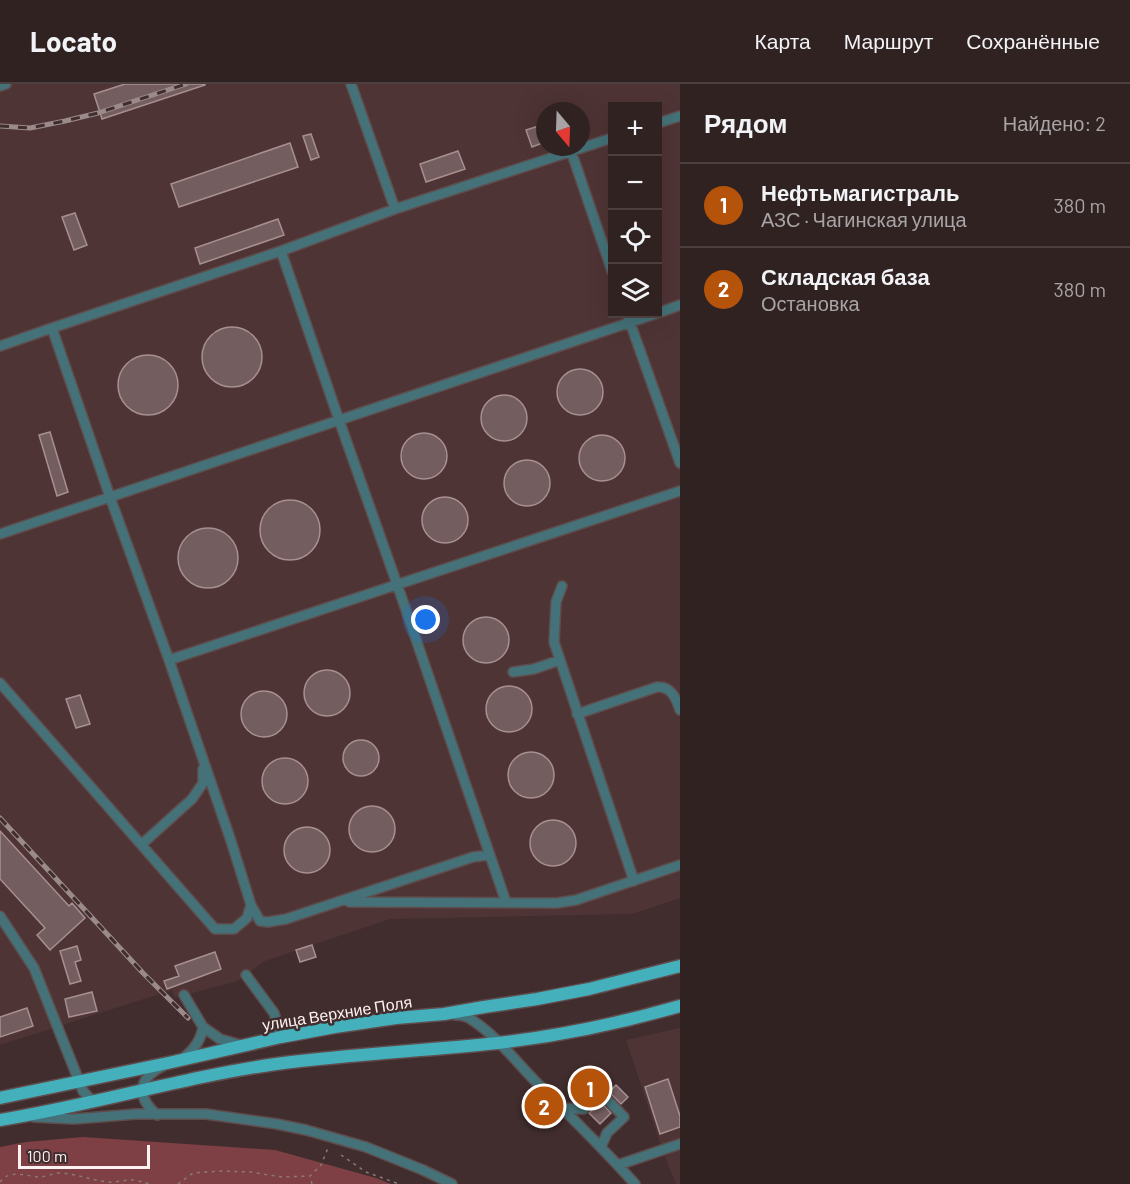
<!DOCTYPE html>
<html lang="ru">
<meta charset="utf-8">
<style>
body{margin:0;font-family:Barlow,sans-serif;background:#3d2f2f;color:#f1f3f6}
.controls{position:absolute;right:18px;top:18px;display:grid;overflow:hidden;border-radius:0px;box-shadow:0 6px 24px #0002}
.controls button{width:54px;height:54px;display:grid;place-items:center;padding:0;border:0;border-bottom:2px solid #4c3f40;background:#312222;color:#f1f3f6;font:30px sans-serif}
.compass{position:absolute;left:536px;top:18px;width:54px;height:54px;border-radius:50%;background:#312222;box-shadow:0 6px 24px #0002;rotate:161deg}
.scale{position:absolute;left:18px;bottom:15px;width:132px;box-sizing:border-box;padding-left:6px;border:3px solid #fef1f1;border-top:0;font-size:16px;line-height:21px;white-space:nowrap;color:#fef1f1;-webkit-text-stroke:4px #412d2e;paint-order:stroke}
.you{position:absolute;left:426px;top:536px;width:21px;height:21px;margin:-15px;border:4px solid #fff;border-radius:50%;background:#1a73e8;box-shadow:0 0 0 9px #1a73e833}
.badge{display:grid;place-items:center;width:39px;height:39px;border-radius:50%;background:#b45309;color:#fff;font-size:20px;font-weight:700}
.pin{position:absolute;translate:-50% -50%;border:3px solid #fff;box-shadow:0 2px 6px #0006}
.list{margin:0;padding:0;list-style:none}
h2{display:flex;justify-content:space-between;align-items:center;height:78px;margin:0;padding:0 24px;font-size:26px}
h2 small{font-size:20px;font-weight:400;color:#a8a4a5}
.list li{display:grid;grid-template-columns:39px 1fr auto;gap:18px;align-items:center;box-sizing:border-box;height:84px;padding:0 24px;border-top:2px solid #4c3f40}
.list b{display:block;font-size:22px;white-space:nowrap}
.list p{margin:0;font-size:20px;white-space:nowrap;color:#a8a4a5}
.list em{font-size:20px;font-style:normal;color:#a8a4a5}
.icon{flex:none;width:33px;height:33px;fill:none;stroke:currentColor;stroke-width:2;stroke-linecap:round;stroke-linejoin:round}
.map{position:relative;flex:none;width:680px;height:1100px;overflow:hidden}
header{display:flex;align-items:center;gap:36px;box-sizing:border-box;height:84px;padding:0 30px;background:#312222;border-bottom:2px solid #4c3f40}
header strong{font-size:28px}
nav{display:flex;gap:33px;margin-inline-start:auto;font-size:21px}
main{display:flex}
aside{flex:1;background:#312222}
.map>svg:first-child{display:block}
</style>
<header>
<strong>Locato</strong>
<nav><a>Карта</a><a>Маршрут</a><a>Сохранённые</a></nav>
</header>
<main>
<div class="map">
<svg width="680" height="1100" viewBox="0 0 680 1100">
<rect width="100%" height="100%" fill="#412d2e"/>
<path fill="#4f3435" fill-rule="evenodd" d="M0,0H680V814L632,830L390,835L265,877L237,897L174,914L172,906L0,961ZM612,22H658V230H612ZM545,27H581V63H545Z
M680,944V1100H676L664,1071L626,956Z"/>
<path fill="#7e4044" d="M83,1053L275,1066L376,1094L391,1100H0V1063L26,1058Z"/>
<path fill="#745d5e" stroke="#a89090" stroke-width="1.5" d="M125,0H205V1L102,35L94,10Z
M542,41L545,49V58L532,63L526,46Z
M311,50L319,73L311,76L303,52Z
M290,59L298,83L179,123L171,100Z
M458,67L465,85L426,98L420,80Z
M75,129L87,161L74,166L62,133Z
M278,135L284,151L200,180L195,164Z
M202 273a30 30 0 1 1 60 0a30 30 0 1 1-60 0Z
M118 301a30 30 0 1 1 60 0a30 30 0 1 1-60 0Z
M557 308a23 23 0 1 1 46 0a23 23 0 1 1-46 0Z
M481 334a23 23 0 1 1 46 0a23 23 0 1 1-46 0Z
M50,348L68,408L57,412L39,351Z
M401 372a23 23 0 1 1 46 0a23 23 0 1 1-46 0Z
M579 374a23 23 0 1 1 46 0a23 23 0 1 1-46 0Z
M504 399a23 23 0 1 1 46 0a23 23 0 1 1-46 0Z
M422 436a23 23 0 1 1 46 0a23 23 0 1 1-46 0Z
M260 446a30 30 0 1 1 60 0a30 30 0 1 1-60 0Z
M178 474a30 30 0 1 1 60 0a30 30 0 1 1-60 0Z
M463 556a23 23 0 1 1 46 0a23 23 0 1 1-46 0Z
M304 609a23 23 0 1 1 46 0a23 23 0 1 1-46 0Z
M486 625a23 23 0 1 1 46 0a23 23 0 1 1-46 0Z
M241 630a23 23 0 1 1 46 0a23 23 0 1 1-46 0Z
M80,611L90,640L76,644L66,615Z
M343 674a18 18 0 1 1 36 0a18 18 0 1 1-36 0Z
M508 691a23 23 0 1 1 46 0a23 23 0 1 1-46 0Z
M262 697a23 23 0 1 1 46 0a23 23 0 1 1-46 0Z
M349 745a23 23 0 1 1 46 0a23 23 0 1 1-46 0Z
M530 759a23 23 0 1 1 46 0a23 23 0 1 1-46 0Z
M284 766a23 23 0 1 1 46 0a23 23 0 1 1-46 0Z
M0,747L69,822L72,819L85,834L50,866L37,851L45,844L0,795Z
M312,861L316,873L300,878L296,866Z
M77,862L81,876L75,878L81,897L70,900L60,867Z
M215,868L221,885L167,905L164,897L179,892L175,882Z
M92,908L97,927L69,933L65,915Z
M27,924L33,942L0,953V933Z
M668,995L680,1032V1043L660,1050L645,1003Z
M616,1001L628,1013L621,1020L609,1008Z
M601,1018L611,1029L600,1040L589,1029Z"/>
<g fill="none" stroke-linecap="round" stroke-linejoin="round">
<g stroke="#5f4c4d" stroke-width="12">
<path id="minor" d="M351,0L395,125
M0,2L6,0
M658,39L680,32
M571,67L612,187
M281,167L339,336L397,500L506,818
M658,229L680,221
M627,230L680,379
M0,262L52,244
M0,450L655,230
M562,502L556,518L554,558L634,797
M169,576L680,407
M513,588L534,585L560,576
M0,599L215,845H234L247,834L251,821
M577,630L657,603C671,602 676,614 680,626
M142,760L192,715L203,699V685
M489,771L473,773L286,835L268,838L260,837L251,821L231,757L169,576L110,413L52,244L281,167L395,125L612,54
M349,818L557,819L576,816L680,781
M0,832L34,884L83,1007L92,1017
M246,891L274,929L281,953
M184,911L203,943L220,955L241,961
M455,931C462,931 467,932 472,936C498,953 517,979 538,1000C571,1033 604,1065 635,1100
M182,975C193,967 201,956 203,943
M562,1024L584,1025L601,1009L624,1033L607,1049L601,1063
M157,1031C136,1013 138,994 163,982
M34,1033L74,1035L136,1030H206L277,1040L306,1046L366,1063L423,1086L452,1100
M618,1081L680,1060"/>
</g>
<g stroke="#5f4c4d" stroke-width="15">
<path id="major" d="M0,1014L168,979L281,953L335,943L396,934L444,930L484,923L537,915L589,905L680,882
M0,1036C93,1021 183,993 276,980C349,970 424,967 498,959C559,952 621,939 680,922"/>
</g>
<path stroke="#8b797a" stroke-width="1.5" stroke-dasharray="3 4.5" stroke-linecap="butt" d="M341,1071L366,1088L399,1100
M0,1098C10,1085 25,1092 39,1093C46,1093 53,1089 61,1089C77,1090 91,1096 107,1098C116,1099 127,1095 134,1096C141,1097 146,1100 152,1100
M178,1100L193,1089L222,1087L250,1088L282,1093L310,1092
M312,1100L310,1092L321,1081L328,1064"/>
<use href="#minor" stroke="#447278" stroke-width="9"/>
<use href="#major" stroke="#44b0bc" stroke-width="12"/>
<g stroke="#9b8a8a" stroke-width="5">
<path id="rail" d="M0,42L30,44L65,37L98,29L186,0
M0,734L143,889L188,934"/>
</g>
<use href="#rail" stroke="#412d2e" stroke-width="3" stroke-dasharray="9" stroke-linecap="butt"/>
</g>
<g text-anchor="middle" stroke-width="5" stroke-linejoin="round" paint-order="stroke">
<g font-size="16" fill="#fef1f1" stroke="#412d2e">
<text transform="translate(337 929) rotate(-9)" y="6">улица Верхние Поля</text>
</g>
</g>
</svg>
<div class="controls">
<button>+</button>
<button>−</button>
<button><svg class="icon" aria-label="locate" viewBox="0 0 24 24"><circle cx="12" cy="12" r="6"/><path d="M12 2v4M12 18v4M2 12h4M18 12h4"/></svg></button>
<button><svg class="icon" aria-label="layers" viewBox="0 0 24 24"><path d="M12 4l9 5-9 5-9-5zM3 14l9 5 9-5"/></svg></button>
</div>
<svg class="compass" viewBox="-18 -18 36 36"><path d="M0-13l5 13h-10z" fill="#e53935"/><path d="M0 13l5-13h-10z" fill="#a8a4a5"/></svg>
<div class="scale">100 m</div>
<div class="you"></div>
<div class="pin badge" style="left:590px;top:1004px">1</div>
<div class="pin badge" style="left:544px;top:1022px">2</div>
</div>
<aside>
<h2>Рядом<small>Найдено: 2</small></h2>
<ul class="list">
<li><span class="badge">1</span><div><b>Нефтьмагистраль</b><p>АЗС · Чагинская улица</p></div><em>380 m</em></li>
<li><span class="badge">2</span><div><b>Складская база</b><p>Остановка</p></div><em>380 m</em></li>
</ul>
</aside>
</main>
